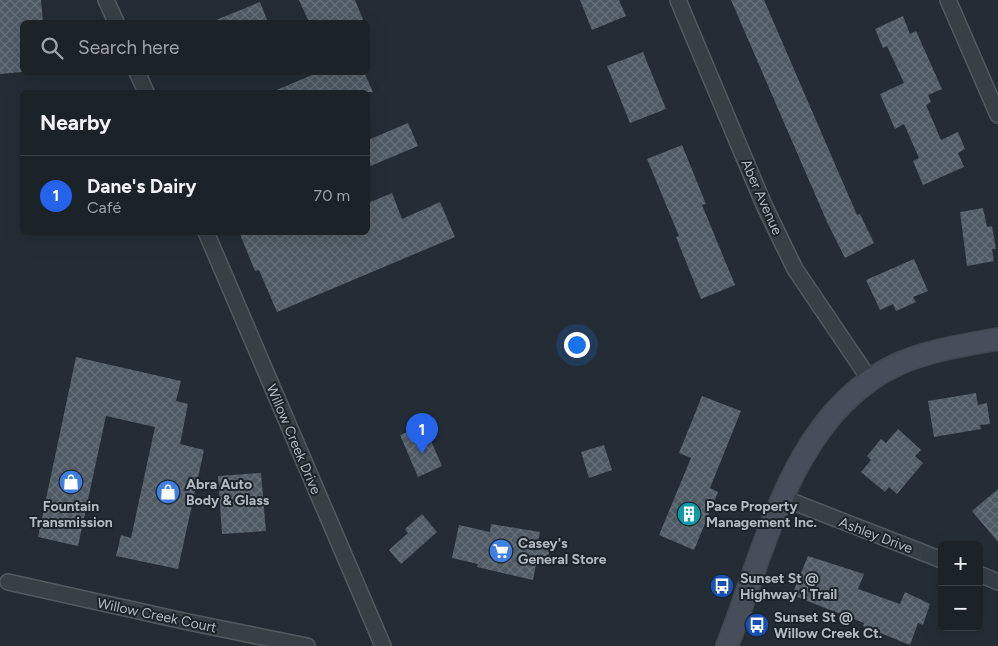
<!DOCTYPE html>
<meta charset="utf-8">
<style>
body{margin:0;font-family:Figtree,sans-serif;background:#242a30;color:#f1f3f6}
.controls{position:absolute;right:15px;bottom:15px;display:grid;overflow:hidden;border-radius:8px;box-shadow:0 5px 20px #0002}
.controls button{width:45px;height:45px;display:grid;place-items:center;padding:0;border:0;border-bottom:1px solid #393f45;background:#1b2228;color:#f1f3f6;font:25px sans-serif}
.you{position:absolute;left:576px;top:344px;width:18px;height:18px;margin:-12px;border:4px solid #fff;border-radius:50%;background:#1a73e8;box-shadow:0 0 0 8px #1a73e833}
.badge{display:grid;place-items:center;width:32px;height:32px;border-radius:50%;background:#2563eb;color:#fff;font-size:16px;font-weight:700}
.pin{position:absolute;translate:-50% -41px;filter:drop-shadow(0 1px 2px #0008)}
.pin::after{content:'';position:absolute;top:26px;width:18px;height:15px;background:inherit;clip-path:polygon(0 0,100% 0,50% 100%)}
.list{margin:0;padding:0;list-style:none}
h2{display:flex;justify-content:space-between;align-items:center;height:65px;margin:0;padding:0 20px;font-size:21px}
h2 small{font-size:16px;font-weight:400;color:#a0a4a8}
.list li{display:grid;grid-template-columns:32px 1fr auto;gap:15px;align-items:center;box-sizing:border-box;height:80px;padding:0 20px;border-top:1px solid #393f45}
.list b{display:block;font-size:19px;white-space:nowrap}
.list p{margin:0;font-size:16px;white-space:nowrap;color:#a0a4a8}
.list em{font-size:16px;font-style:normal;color:#a0a4a8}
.icon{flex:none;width:28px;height:28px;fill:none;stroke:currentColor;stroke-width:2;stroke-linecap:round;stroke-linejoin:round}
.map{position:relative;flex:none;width:998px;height:646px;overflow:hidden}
.search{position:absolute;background:#1b2228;box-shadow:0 5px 20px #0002;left:20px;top:20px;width:350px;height:55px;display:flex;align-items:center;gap:12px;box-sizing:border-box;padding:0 18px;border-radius:8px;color:#a0a4a8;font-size:19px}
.panel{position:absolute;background:#1b2228;box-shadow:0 5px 20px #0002;left:20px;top:90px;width:350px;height:145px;border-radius:8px}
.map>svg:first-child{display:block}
</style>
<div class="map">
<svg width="998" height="646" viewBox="0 0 998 646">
<defs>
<pattern id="building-cross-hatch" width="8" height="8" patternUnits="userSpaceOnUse" patternTransform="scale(1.25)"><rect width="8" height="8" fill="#4f5a64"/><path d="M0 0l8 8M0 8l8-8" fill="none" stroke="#667079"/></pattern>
</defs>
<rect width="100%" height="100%" fill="#242d36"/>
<path fill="url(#building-cross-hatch)" d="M0,0H41L43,22H22V72L0,74Z
M299,0H355L364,22H309Z
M580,0H619L626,16L592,30Z
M731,0H764L857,215L860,214L874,243L845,258L827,222Z
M260,2L268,22H211Z
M903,16L910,34L916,31L942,89L928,95L931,102L926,105L941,140L958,132L965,149L958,153L964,167L923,185L913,161L919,158L904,124L895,129L880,94L904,83L887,46L883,48L875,29Z
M643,52L666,109L630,123L607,66Z
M319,72H364L373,92H272Z
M408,123L418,146L368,167V140Z
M682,145L706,204L702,205L735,285L701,299L676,237L679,236L647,159Z
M392,193L402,219L440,202L455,237L277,312L259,270L255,271L239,232H368V203Z
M983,208L987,227L992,226L996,249H992L994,261L967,266L960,212Z
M914,259L928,291L913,297L916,302L896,311L893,304L880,310L866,280Z
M76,357L181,381L176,401L188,404L180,444L204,450L178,569L116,556L121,535L131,538L155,427L106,416L78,546L38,537Z
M976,393L978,405L987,403L990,424L980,425L981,429L934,437L928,401Z
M702,396L741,411L710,488L718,492L694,550L659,535L691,458L679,453Z
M424,425L442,466L418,477L400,435Z
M898,429L921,450L915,456L923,463L897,494L889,487L885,492L861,472L871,460L867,456L881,439L886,443Z
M604,445L612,470L589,478L581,452Z
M261,473L266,531L222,534L218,476Z
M998,489V542L972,511Z
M422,514L437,532L401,564L389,550L408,533L405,529Z
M491,524L540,532L538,542L551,545L547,561L537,559L533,580L477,567L478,564L452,558L459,525L490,532Z
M808,556L864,574L858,589L900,604L905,592L930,604L923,625L918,623L910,645L863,626L864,623L792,595Z"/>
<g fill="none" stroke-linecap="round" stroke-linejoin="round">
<g stroke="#525a61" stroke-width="18">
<path id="street" d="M106,0L116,22
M678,0L764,205L795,269L870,380
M948,0L998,115
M137,72L146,92
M206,232L383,646
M783,498L942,560
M979,574L998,582
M8,582L188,622L307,646"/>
</g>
<g stroke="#404850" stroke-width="24">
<path id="secondary" d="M727,646C766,548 792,413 898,364C930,350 965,345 998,339"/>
</g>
<use href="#street" stroke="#373f47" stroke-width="15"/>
<use href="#secondary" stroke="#464f59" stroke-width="21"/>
</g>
<defs>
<g id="shop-disc" transform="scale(1.25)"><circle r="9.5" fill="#3f7fe0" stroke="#1c242b"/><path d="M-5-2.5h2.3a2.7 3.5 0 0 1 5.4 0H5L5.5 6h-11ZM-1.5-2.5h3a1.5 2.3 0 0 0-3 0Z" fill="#fff"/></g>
<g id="building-disc" transform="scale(1.25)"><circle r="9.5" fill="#0f9aa8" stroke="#1c242b"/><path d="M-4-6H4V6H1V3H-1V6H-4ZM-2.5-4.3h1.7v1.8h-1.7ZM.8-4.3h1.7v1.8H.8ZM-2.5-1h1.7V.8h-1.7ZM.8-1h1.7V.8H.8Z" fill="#fff"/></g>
<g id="supermarket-disc" transform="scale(1.25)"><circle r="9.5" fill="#3f7fe0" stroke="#1c242b"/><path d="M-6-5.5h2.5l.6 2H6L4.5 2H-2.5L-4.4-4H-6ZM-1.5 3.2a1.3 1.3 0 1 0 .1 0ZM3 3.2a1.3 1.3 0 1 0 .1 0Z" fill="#fff"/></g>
<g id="bus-disc" transform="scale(1.25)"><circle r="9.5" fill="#1a4fb4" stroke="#1c242b"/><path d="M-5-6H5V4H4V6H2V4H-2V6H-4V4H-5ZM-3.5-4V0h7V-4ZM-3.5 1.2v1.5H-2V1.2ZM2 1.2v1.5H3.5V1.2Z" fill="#fff"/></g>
</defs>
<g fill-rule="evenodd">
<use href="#shop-disc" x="71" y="482"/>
<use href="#shop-disc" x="168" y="492"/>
<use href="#building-disc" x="689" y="514"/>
<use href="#supermarket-disc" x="501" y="551"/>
<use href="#bus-disc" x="722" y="586"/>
<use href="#bus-disc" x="757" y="625"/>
</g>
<g text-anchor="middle" stroke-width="4" stroke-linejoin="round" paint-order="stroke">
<g font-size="14" fill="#b2bac3" stroke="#1c242b">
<text transform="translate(762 197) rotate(66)" y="5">Aber Avenue</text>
<text transform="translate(294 439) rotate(67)" y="5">Willow Creek Drive</text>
<text transform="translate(876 535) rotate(21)" y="5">Ashley Drive</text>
<text transform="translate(157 615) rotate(12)" y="5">Willow Creek Court</text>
</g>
<g font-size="14" font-weight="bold" fill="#b2bac3" stroke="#1c242b" text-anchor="start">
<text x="186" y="489">Abra Auto<tspan x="186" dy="16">Body &amp; Glass</tspan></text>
<text x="71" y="511" text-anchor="middle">Fountain<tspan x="71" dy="16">Transmission</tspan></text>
<text x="706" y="511">Pace Property<tspan x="706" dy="16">Management Inc.</tspan></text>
<text x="518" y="548">Casey's<tspan x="518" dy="16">General Store</tspan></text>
<text x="740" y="583">Sunset St @<tspan x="740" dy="16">Highway 1 Trail</tspan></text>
<text x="774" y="622">Sunset St @<tspan x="774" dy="16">Willow Creek Ct.</tspan></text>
</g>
</g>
</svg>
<div class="controls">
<button>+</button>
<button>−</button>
</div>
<div class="you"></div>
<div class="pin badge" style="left:422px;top:454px">1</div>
<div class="search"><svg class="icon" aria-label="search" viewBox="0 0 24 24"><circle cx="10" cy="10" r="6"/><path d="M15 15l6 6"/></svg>Search here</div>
<section class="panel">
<h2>Nearby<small></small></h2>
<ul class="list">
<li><span class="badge">1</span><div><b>Dane's Dairy</b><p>Café</p></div><em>70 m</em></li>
</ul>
</section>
</div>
